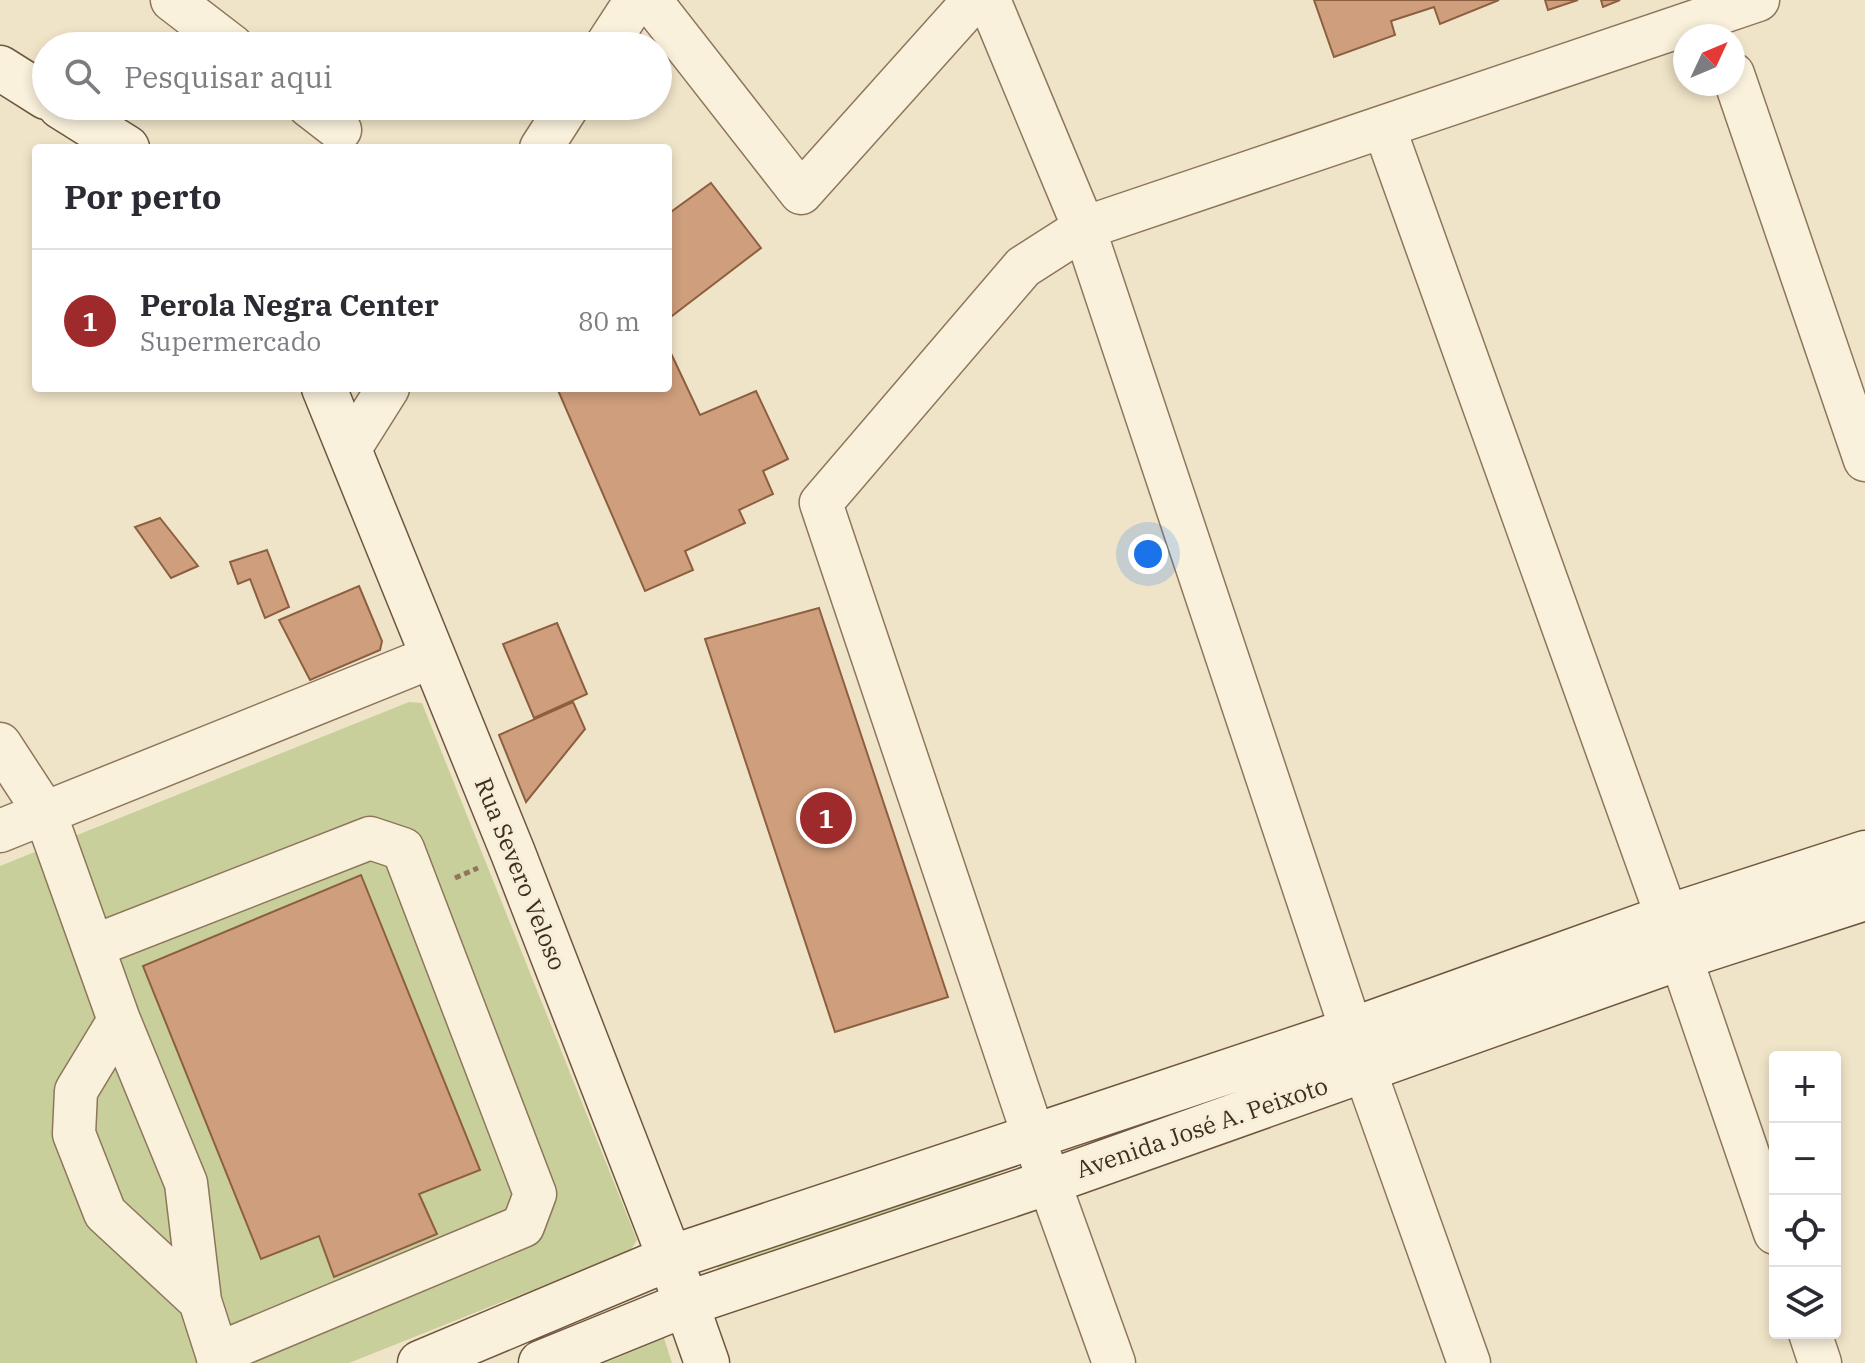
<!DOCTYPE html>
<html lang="pt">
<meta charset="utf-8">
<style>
body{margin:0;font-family:"IBM Plex Serif",serif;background:#f7f7f7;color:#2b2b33}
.controls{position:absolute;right:24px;bottom:24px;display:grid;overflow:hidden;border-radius:8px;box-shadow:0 4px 12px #0003}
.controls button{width:72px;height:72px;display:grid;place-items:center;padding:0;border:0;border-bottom:2px solid #e1e1e2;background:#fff;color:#2b2b33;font:40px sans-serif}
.compass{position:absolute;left:1673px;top:24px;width:72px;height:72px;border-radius:50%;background:#fff;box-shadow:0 4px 12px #0003;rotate:46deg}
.you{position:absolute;left:1148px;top:554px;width:28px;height:28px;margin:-20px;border:6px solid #fff;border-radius:50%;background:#1a73e8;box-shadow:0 0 0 12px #1a73e833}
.badge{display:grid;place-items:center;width:52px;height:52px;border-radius:50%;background:#9e2a2b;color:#fff;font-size:26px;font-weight:700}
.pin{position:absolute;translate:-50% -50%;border:4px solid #fff;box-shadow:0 2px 8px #0006}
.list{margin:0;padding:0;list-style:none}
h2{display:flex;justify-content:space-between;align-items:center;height:104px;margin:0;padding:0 32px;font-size:34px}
h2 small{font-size:26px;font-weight:400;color:#7c7c81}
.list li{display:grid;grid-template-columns:52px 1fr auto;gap:24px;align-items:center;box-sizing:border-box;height:144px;padding:0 32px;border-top:2px solid #e1e1e2}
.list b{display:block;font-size:30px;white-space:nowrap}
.list p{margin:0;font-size:26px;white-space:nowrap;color:#7c7c81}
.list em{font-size:26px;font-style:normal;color:#7c7c81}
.icon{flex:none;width:44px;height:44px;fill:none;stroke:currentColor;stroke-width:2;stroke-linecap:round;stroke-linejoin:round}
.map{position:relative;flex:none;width:1865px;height:1363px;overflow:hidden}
.search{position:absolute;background:#fff;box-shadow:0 4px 12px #0003;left:32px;top:32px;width:640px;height:88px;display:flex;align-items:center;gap:20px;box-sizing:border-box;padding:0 28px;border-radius:44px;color:#7c7c81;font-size:30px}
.panel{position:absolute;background:#fff;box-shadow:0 4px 12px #0003;left:32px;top:144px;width:640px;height:248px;border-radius:8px}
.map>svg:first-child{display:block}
</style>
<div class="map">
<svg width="1865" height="1363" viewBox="0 0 1865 1363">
<rect width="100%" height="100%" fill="#f0e4c8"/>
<path fill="#c9cf9b" d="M409,702L422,703L637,1240L630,1251L349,1363H0V866Z
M993,1167L998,1182L719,1274L715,1260Z
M664,1338L672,1363H605Z"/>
<path fill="#cf9f7d" stroke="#8d5f41" stroke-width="2" d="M1314,0H1499L1440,24L1434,7L1391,21L1395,35L1334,57Z
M1545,0H1578L1548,10Z
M1601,0H1620L1603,7Z
M711,183L761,248L668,319V214Z
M668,347L700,415L756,391L788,459L763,471L773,494L739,510L745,523L685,551L693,570L645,591L557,388H668Z
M160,518L198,566L171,578L135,527Z
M267,550L289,607L265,618L250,579L238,584L230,562Z
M359,586L382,641L380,650L310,680L279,620Z
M819,608L948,997L835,1032L705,639Z
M557,623L587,694L534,718L503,644Z
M573,702L585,729L526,802L499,735Z
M361,875L480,1170L419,1194L437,1234L334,1277L319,1236L261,1259L143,966Z"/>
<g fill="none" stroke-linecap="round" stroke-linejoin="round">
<g stroke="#8d765c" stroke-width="45">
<path id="street" d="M172,0L232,46
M650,0L801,193L974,0
M989,0L1084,228L1365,1071L1469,1363
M606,46L636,0
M1733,74L1865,460
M309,106L340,130
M1384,127L1667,917L1775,1233
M541,148L568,106
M349,450L388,388
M0,744L45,813L119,1020L186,1183L200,1301L217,1354
M0,831L432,657
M94,946L370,838L403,849L535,1194L523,1226L217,1354L219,1363
M119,1020L76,1091L74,1134L105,1213L200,1301
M1810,1333L1820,1363
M1114,1363L1049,1182L821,503L1023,267L1084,228L1758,0"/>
</g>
<g stroke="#6f573f" stroke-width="47">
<path id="secondary" d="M0,68L46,97
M60,106L127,148
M324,388L513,853L670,1258L707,1363
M420,1363L670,1258L1352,1030L1667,917L1865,853
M541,1363L686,1304L1049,1182L1679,958L1865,898"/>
</g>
<path stroke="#8d765c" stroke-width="5" stroke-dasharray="6 4" stroke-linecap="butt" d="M455,878L478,868"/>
<use href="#street" stroke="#faf1dc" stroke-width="42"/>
<use href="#secondary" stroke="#faf1dc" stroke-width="44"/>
</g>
<g text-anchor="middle" stroke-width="6" stroke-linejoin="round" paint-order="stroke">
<g font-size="24" fill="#3d2e20" stroke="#f7eed8">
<text transform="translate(520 874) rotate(68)" y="8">Rua Severo Veloso</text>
<text transform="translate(1202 1128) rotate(-19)" y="8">Avenida José A. Peixoto</text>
</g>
</g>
</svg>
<div class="controls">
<button>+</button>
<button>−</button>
<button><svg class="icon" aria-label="locate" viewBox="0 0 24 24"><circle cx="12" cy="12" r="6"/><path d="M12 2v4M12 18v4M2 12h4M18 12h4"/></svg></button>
<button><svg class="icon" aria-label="layers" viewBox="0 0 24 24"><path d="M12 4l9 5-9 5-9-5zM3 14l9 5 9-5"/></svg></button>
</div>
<svg class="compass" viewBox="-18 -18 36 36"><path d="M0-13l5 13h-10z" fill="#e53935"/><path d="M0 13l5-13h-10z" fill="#7c7c81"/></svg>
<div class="you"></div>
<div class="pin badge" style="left:826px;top:818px">1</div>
<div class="search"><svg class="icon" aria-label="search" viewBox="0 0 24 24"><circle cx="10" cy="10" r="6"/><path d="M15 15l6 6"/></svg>Pesquisar aqui</div>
<section class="panel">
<h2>Por perto<small></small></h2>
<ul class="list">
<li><span class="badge">1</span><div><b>Perola Negra Center</b><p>Supermercado</p></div><em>80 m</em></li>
</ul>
</section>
</div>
